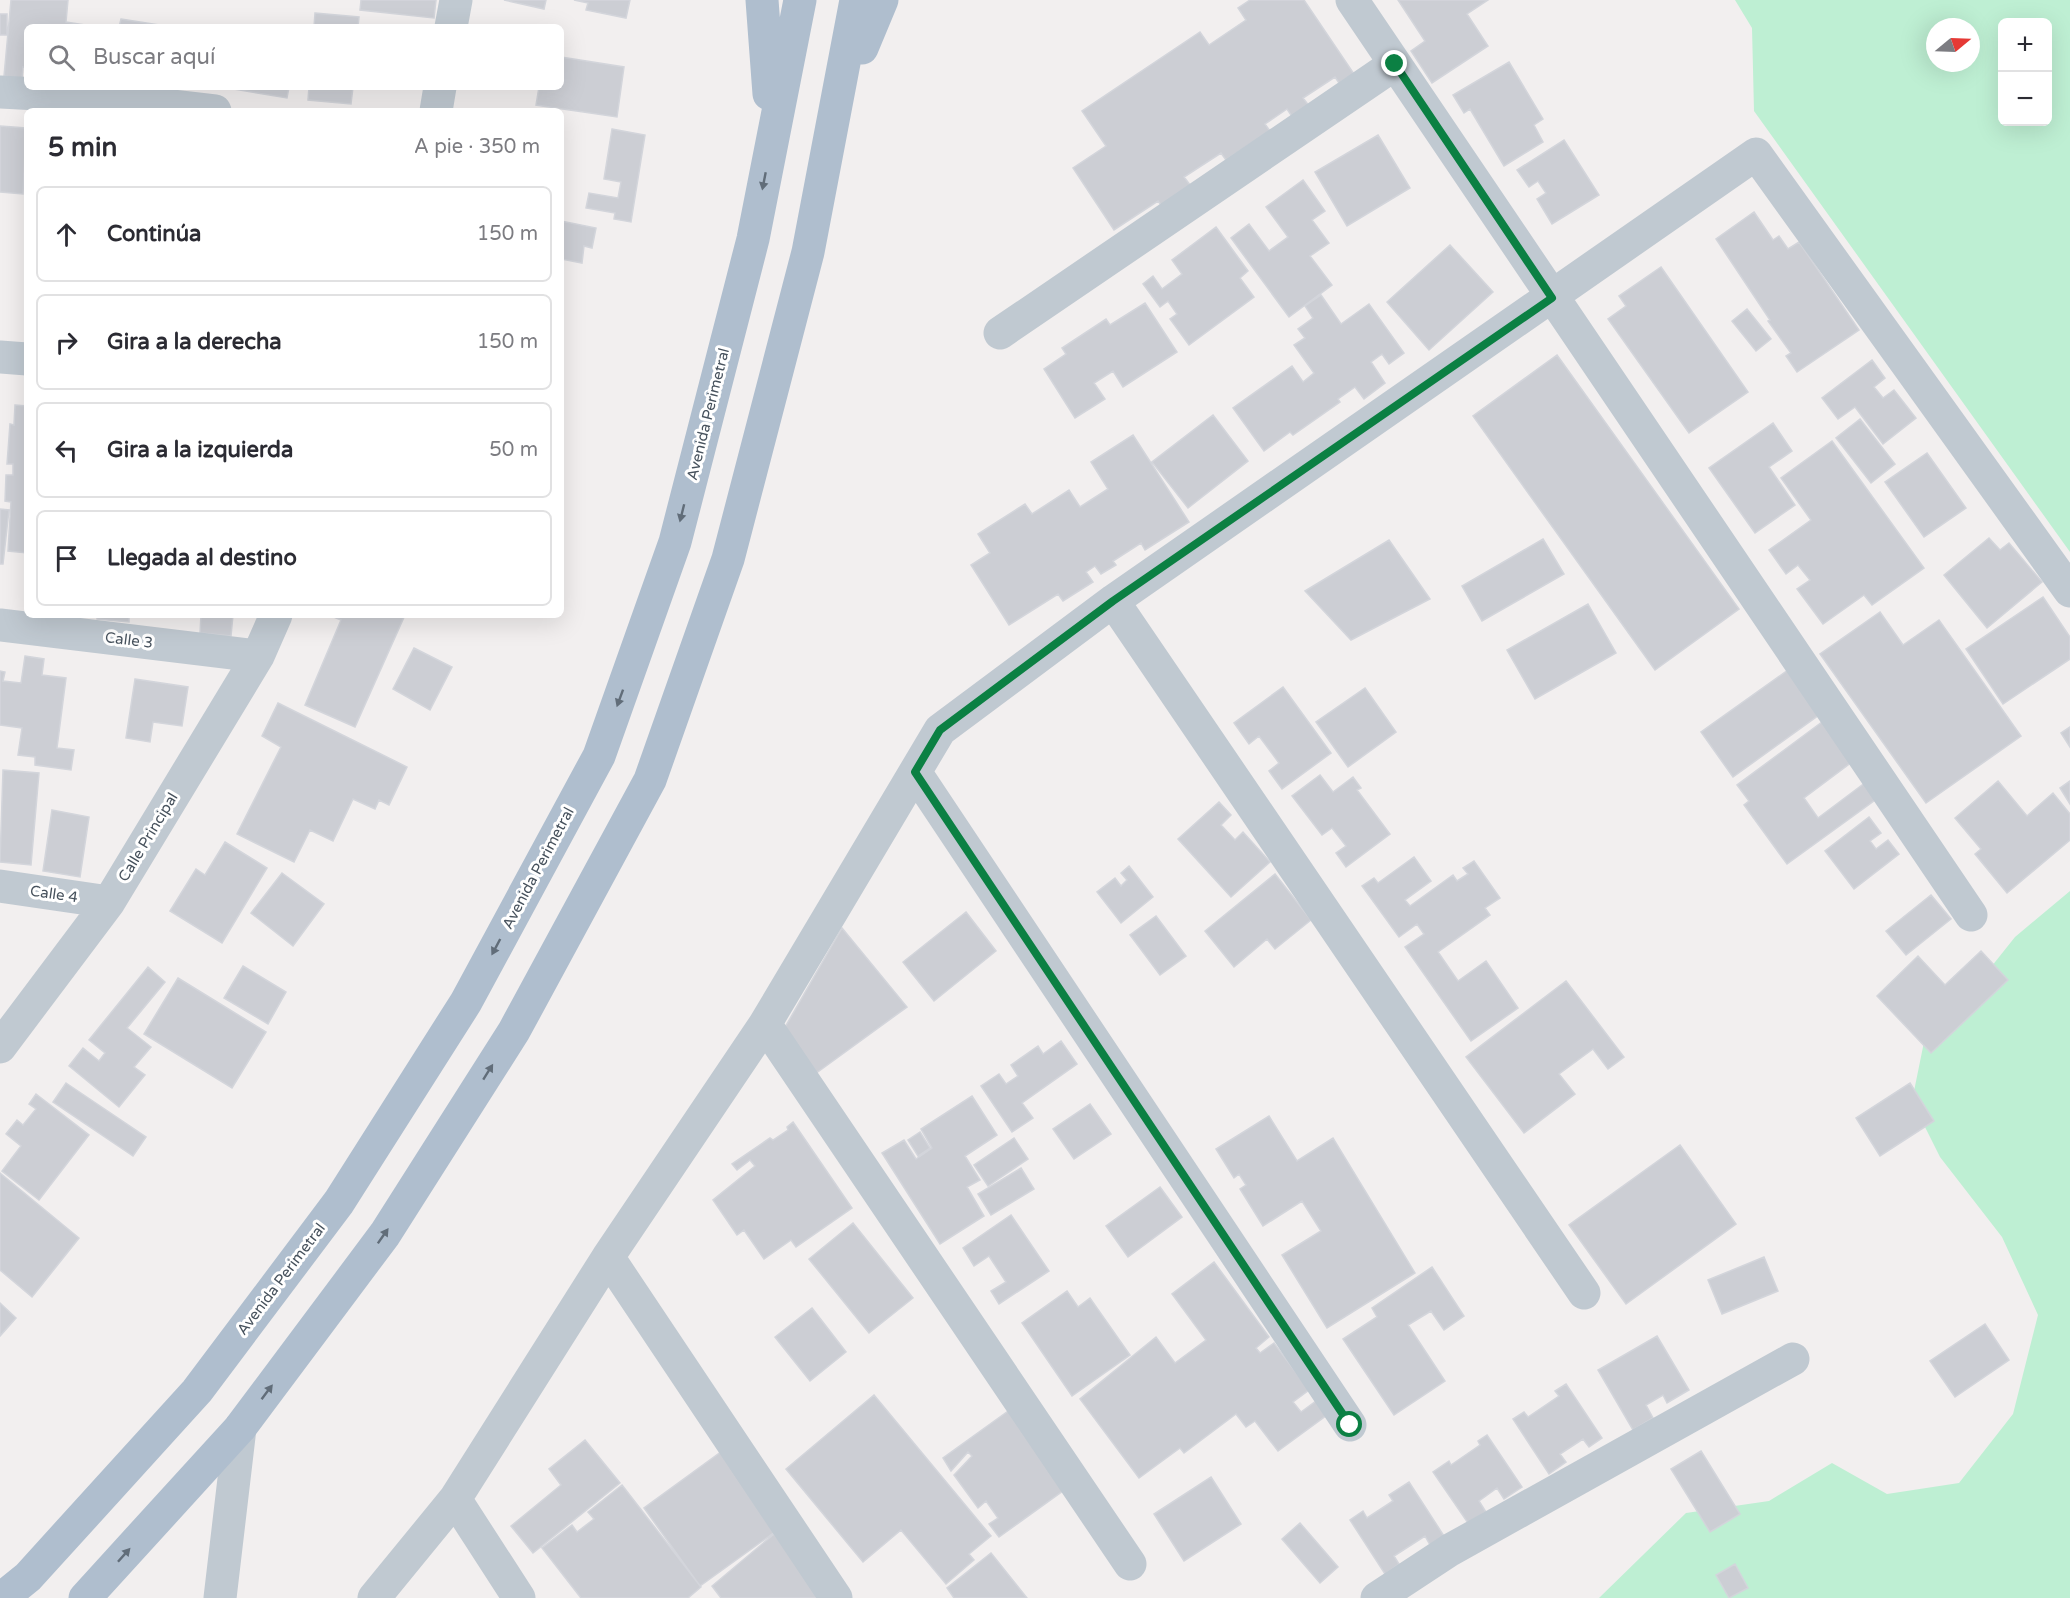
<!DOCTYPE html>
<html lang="es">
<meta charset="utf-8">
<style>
body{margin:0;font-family:"Varela Round",sans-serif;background:#f7f7f7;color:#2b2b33}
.controls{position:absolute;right:18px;top:18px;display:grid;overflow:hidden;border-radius:9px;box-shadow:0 6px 24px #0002}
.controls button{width:54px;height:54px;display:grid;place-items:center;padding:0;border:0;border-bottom:2px solid #e1e1e2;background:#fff;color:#2b2b33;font:30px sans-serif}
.compass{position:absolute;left:1926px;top:18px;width:54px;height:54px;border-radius:50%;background:#fff;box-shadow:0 6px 24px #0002;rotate:71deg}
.stop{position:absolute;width:18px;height:18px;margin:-14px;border:4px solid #0b8043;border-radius:50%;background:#fff}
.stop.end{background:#0b8043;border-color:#fff;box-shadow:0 2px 6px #0008}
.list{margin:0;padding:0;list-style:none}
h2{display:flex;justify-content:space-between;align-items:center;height:78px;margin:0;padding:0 24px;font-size:26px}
h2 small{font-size:20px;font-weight:400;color:#7c7c81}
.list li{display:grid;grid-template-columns:39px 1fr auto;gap:18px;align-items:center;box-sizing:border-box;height:96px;margin:0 12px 12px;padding:0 12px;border:2px solid #e1e1e2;border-radius:9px}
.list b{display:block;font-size:22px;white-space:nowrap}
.list em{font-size:20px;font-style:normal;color:#7c7c81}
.icon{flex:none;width:33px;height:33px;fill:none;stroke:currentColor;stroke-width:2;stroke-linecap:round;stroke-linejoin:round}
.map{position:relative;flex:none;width:2070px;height:1598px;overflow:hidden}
.search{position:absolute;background:#fff;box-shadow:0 6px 24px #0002;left:24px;top:24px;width:540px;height:66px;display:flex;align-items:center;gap:15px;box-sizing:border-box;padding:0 21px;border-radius:9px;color:#7c7c81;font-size:22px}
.panel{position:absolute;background:#fff;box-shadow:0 6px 24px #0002;left:24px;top:108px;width:540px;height:510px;border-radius:9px}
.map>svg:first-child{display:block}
</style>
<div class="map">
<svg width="2070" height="1598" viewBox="0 0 2070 1598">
<rect width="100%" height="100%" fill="#f2efef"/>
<path fill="#beefd3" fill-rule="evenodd" d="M1735,0H2070V552L1754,111L1752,28ZM2002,22H2048V122H2002ZM1935,27H1971V63H1935Z
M2070,891V1598H1599L1686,1513L1769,1501L1832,1463L1887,1494L1959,1483L2013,1414L2038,1315L2002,1237L1940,1157L1912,1101L1924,1042L1968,996L2015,937Z"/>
<path fill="#ccced4" stroke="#d3d5db" stroke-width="1.5" d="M11,0H68L66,22L98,27H27V68L23,67L22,79L4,76Z
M361,0H436L434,18L360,10Z
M504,0H546L544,9Z
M574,0H630L626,18L586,10L588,3Z
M1250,0H1304L1354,74L1339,83L1335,77L1303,98L1310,107L1293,118L1287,109L1265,124L1270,131L1226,160L1221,153L1184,177L1194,190L1161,205L1158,201L1114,230L1073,168L1106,146L1082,111L1200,32L1209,45L1246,20L1238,8Z
M1398,0H1488L1467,14L1488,46L1432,83L1411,51L1425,41Z
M315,13L359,17L358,27H314Z
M0,14H7V35H0Z
M121,19L172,27H119Z
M561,57L624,67L617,117L536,105L539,87H561Z
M1509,62L1543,119L1534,125L1543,142L1504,166L1470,109L1464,113L1453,95Z
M222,87H289L287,98Z
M309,87H353L351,104L308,100Z
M0,126L26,128L23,194L0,192Z
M612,129L645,135L631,222L614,219L615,213L586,208L589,193L618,198L621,182L604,179Z
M1378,135L1410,188L1347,226L1315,172Z
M1564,140L1599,195L1552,224L1537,199L1546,193L1538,181L1529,187L1517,170Z
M1303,180L1325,211L1312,220L1329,243L1310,256L1332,285L1289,317L1231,238L1249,224L1269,251L1288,237L1266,207Z
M1754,212L1773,240L1779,236L1788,249L1799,242L1859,330L1797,372L1786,356L1791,353L1768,321L1770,320L1716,239Z
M561,221L596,228L592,248L584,246L582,263L561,259Z
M1216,227L1248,271L1240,278L1254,297L1189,345L1170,319L1177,314L1168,301L1160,307L1143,284L1153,276L1162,289L1182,274L1172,260Z
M1450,245L1493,292L1429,350L1387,302Z
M1661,267L1748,392L1689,433L1608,319L1626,306L1619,296Z
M1321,295L1341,324L1369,304L1404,353L1389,364L1382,354L1371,362L1385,383L1364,399L1355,387L1338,399L1340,402L1293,435L1290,432L1264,451L1233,408L1292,366L1303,382L1314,373L1294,345L1305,338L1298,329L1313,318L1305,306Z
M1145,303L1177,352L1123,387L1113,371L1094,383L1105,399L1075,418L1044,369L1066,354L1062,348L1106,319L1110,325Z
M1747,309L1771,339L1756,351L1732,321Z
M1557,355L1739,609L1655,670L1473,416Z
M1872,360L1885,378L1874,387L1883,398L1894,390L1916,418L1883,444L1855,407L1838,419L1822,398Z
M15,405L27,406V553L8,551L11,502L5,501L6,475H13V464H7L10,424L14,425Z
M1213,415L1248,461L1188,508L1152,462Z
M1860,419L1895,464L1871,483L1836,438Z
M1773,423L1792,451L1769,467L1795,505L1755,533L1709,468Z
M1133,435L1189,522L1145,550L1141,543L1113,561L1116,565L1101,574L1095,566L1086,572L1093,582L1063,601L1058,594L1009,625L971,565L990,553L978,534L1025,504L1032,514L1069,490L1080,507L1108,489L1091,462Z
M1832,441L1924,568L1872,605L1864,595L1823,624L1797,589L1810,580L1798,565L1786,574L1769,550L1811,520L1781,478Z
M1927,453L1966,508L1924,537L1885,482Z
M0,509L9,510L3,564H0Z
M1989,538L2000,550L2009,543L2042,582L1987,628L1944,575Z
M1543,539L1564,574L1482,621L1462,586Z
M1389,540L1430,599L1351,640L1305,591Z
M2043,597L2070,637V659L2003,704L1966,649Z
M1588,604L1616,653L1535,699L1507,650Z
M1880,612L1903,645L1939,620L2021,736L1926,803L1820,654Z
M97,615H129V622L97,619Z
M201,615H233L231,636L200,633Z
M329,615H405L355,727L305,705L341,620Z
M414,648L452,667L430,710L393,689Z
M25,656L44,659L42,675L66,678L57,748L74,750L71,770L35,765V757L18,755L22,728L0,725V671L5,672L3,681L21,683Z
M1788,670L1819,715L1733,777L1701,732Z
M135,679L188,687L182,726L153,722L150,742L126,738Z
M1283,687L1331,753L1282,789L1269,771L1279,763L1259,736L1249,744L1234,723Z
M1365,688L1396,732L1348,767L1316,722Z
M278,703L407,767L389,805L379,800L375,809L353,799L333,841L310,830L294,862L237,834L281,747L262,736Z
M1826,719L1856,759L1804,798L1818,818L1870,779L1882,795L1787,864L1744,805L1749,801L1737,785Z
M2070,727V747L2061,733Z
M3,770L39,773L31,865L0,862Z
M1320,775L1333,792L1353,777L1361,788L1357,790L1390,834L1346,867L1336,853L1346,846L1332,828L1322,835L1292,796Z
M1998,781L2027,816L2053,793L2070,814V840L2007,893L1975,854L1981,849L1955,818Z
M2070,781V804L2060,788Z
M1219,802L1231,815L1221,825L1235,840L1243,832L1270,862L1231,897L1178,839Z
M52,810L89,817L80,877L43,871Z
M1869,817L1881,833L1870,841L1876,849L1888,840L1899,854L1854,889L1825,851Z
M225,842L267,868L222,943L170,911L196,869L205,875Z
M1414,857L1431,881L1405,900L1410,906L1453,875L1457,881L1468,874L1463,868L1474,861L1500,898L1485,908L1490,915L1438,952L1458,981L1486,961L1518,1008L1471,1041L1405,947L1424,934L1417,924L1399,937L1362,886L1374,878L1378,883Z
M1129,866L1153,897L1121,923L1097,892L1115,878L1121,886L1127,880L1121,873Z
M282,873L324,904L293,946L251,913Z
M1275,874L1311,920L1275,949L1267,939L1234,967L1205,931Z
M1931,895L1951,919L1906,955L1886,931Z
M966,912L996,951L934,1001L903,962Z
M1156,916L1186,956L1160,975L1130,935Z
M842,928L907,1007L815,1074L784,1029Z
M1981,951L2008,980L1931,1053L1877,996L1918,956L1945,985Z
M243,966L286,992L268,1024L224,998Z
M148,967L165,982L127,1028L151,1047L134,1067L145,1075L119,1107L69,1066L83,1048L99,1061L105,1053L89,1040Z
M178,978L266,1032L232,1088L144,1034Z
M1566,981L1624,1057L1608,1069L1593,1049L1559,1074L1575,1094L1524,1133L1466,1057Z
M1061,1041L1077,1064L1022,1103L1033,1118L1012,1132L981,1086L999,1074L1006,1084L1018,1076L1011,1065L1038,1046L1043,1054Z
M66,1083L146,1137L133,1156L53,1102Z
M1910,1083L1934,1121L1880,1156L1856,1118Z
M36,1094L89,1135L39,1200L2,1171L21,1146L6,1134L17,1120L23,1125L36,1109L29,1104Z
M972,1096L997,1135L965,1156L980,1180L967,1187L984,1216L940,1244L882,1153L904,1140L916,1159L932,1148L921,1129Z
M1090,1104L1111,1134L1074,1159L1053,1129Z
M1269,1116L1297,1161L1333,1138L1415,1273L1327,1328L1282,1255L1321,1231L1302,1201L1263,1226L1240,1189L1246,1185L1239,1174L1234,1178L1216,1149Z
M793,1122L852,1208L796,1247L791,1240L764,1259L744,1230L737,1235L713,1200L755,1166L750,1160L737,1170L732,1164L770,1138L773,1140L788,1130L787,1127Z
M920,1132L930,1148L918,1156L908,1140Z
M1014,1138L1028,1159L988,1186L974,1165Z
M1680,1145L1736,1224L1626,1304L1569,1225Z
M1021,1168L1034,1189L991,1215L978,1194Z
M0,1173L79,1238L32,1297L0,1270Z
M1160,1187L1182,1217L1128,1257L1106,1226Z
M1011,1215L1049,1271L999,1304L991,1291L1006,1282L989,1256L974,1266L963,1248Z
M853,1223L913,1298L869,1333L809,1259Z
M1764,1257L1778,1291L1722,1314L1708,1280Z
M1214,1262L1269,1337L1256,1348L1260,1353L1274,1343L1309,1390L1293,1402L1301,1412L1316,1401L1327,1415L1278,1451L1255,1421L1246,1427L1236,1414L1184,1453L1180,1448L1139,1478L1080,1399L1156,1337L1175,1363L1206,1340L1172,1294Z
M1432,1267L1464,1316L1444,1330L1431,1311L1408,1325L1445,1381L1394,1415L1343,1339L1377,1317L1372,1308Z
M1067,1291L1078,1307L1090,1298L1130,1355L1072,1396L1022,1323Z
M0,1303L16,1318L0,1336Z
M812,1308L846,1352L810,1381L775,1337Z
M1985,1324L2009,1360L1955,1397L1930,1361Z
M1657,1336L1689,1390L1667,1403L1663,1395L1646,1405L1653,1418L1633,1430L1598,1370Z
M1566,1384L1602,1438L1589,1447L1583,1439L1560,1454L1566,1462L1549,1474L1513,1419L1524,1412L1528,1417L1559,1396L1555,1391Z
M874,1395L991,1536L969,1554L974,1560L946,1584L901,1530L863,1562L786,1469Z
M1011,1409L1067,1488L999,1537L989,1524L998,1518L986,1501L978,1508L954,1475L972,1456L968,1452L951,1471L943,1458Z
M1487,1435L1522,1487L1504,1499L1497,1488L1479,1501L1486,1512L1468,1523L1433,1472L1449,1461L1451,1465L1480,1445L1478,1441Z
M585,1440L620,1483L533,1553L511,1526L561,1485L549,1469Z
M729,1446L786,1524L700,1586L644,1508Z
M1701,1451L1740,1514L1710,1532L1671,1469Z
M1211,1477L1241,1524L1184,1561L1154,1514Z
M1409,1482L1444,1536L1430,1545L1425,1536L1394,1556L1399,1564L1385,1574L1350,1520L1363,1511L1367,1518L1393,1501L1389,1495Z
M622,1485L701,1587L688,1598H581L542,1548L572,1525L577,1532L594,1519L588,1512Z
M1300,1523L1338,1567L1320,1583L1282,1539Z
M774,1534L827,1598H721L712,1586Z
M991,1553L1027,1598H954L947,1588Z
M1735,1564L1748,1588L1729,1598L1716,1575Z"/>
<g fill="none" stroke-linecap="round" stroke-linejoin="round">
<path stroke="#c0c9d1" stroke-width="33" d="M1352,0L1971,915
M451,27L456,0
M0,92L94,97L215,111
M436,111L440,87
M1000,333L1395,64
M0,357L27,359
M1113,601L1584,1293
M0,625L258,656
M915,772L1350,1425
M0,886L109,902
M765,1024L1130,1564
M0,1047L109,902L258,656L276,615
M608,1257L836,1598
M455,1499L519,1598
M220,1598L240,1428
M374,1598L455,1499L608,1257L765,1024L940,730L1113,601L1756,154L2070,591
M1377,1598L1450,1550L1793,1359"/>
<path stroke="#afbece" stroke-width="33" d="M762,0L769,94
M862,48L882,0
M2,1598L28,1577L197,1391L339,1202L466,1002L599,756L675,542L753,239L800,0
M85,1598L240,1428L385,1234L514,1031L650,780L728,559L808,252L856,0"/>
</g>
<defs><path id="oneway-solid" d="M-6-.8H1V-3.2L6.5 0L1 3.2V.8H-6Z" transform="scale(1.5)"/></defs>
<g fill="#616d79">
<use href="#oneway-solid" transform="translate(764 181) rotate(101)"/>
<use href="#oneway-solid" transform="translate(682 513) rotate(104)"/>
<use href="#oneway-solid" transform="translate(620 698) rotate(110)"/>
<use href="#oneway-solid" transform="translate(496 947) rotate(118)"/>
<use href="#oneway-solid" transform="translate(488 1072) rotate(-58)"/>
<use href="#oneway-solid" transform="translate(383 1236) rotate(-55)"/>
<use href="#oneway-solid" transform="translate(267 1392) rotate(-53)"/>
<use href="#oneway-solid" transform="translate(124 1555) rotate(-48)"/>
</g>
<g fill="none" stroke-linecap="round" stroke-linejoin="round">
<path stroke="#0b8043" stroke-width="8" d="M1350,1425L915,772L940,730L1113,601L1552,298L1395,64"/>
</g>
<g text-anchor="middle" stroke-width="6" stroke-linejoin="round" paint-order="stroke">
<g font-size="15" fill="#47525d" stroke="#fff">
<text transform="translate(708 414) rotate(-76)" y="5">Avenida Perimetral</text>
<text transform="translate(129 640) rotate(7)" y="5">Calle 3</text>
<text transform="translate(148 837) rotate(-59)" y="5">Calle Principal</text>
<text transform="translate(538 868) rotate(-62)" y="5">Avenida Perimetral</text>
<text transform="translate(54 894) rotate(8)" y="5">Calle 4</text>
<text transform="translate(281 1279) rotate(-53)" y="5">Avenida Perimetral</text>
</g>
</g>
</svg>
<div class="controls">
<button>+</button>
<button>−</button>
</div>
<svg class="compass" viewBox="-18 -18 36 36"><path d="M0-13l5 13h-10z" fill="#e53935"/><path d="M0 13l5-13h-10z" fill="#7c7c81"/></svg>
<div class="stop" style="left:1350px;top:1425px"></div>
<div class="stop end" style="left:1395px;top:64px"></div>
<div class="search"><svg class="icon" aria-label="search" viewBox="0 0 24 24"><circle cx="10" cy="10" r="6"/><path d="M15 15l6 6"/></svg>Buscar aquí</div>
<section class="panel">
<h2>5 min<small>A pie · 350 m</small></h2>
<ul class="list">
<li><svg class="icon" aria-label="ahead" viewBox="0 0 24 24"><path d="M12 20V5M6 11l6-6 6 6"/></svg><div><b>Continúa</b></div><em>150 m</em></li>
<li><svg class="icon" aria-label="right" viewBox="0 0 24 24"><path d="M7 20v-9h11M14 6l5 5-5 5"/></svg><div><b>Gira a la derecha</b></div><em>150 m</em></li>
<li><svg class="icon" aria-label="left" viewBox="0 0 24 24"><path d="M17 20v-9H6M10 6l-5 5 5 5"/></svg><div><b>Gira a la izquierda</b></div><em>50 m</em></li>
<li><svg class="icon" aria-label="arrive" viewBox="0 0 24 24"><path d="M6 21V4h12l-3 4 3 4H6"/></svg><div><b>Llegada al destino</b></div></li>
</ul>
</section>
</div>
